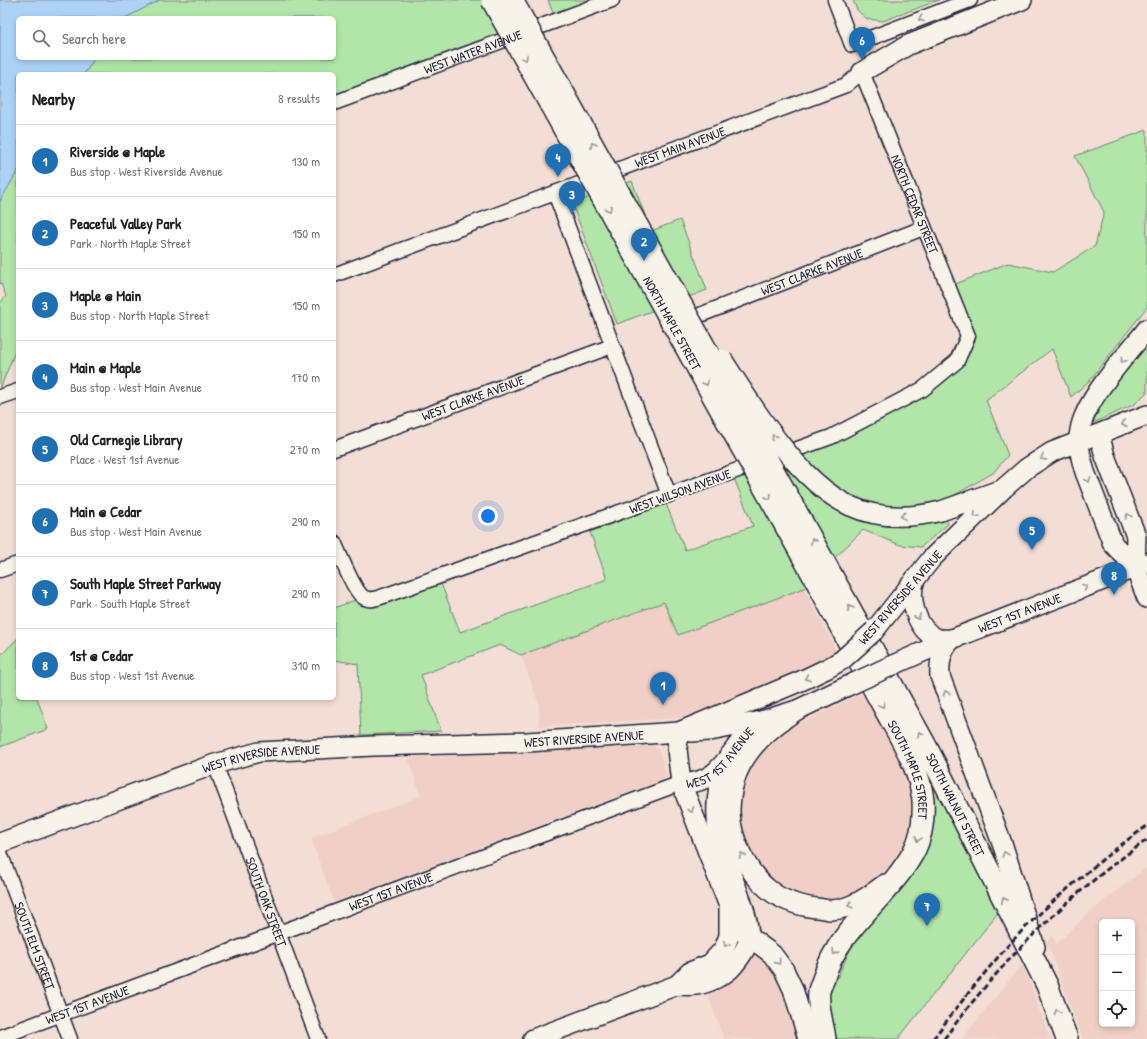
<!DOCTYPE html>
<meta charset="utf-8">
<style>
body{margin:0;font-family:"Patrick Hand",sans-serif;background:#f6f6f6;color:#222}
.controls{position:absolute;right:12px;bottom:12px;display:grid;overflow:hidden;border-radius:6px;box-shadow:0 2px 6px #0003}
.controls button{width:36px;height:36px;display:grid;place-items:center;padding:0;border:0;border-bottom:1px solid #e0e0e0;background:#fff;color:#222;font:20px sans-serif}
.you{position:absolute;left:488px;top:516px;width:14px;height:14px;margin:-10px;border:3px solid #fff;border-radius:50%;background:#1a73e8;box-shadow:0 0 0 6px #1a73e833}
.badge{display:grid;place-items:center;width:26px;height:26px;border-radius:50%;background:#1f6fb2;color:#fff;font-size:13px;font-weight:700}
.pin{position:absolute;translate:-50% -33px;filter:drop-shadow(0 1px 2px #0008)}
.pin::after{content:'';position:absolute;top:21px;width:14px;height:12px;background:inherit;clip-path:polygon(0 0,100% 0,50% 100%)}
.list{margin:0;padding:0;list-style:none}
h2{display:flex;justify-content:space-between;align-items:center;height:52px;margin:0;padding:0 16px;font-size:17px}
h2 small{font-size:13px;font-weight:400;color:#767676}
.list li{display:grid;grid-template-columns:26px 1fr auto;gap:12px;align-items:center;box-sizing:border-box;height:72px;padding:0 16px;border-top:1px solid #e0e0e0}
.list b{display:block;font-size:15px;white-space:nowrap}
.list p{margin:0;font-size:13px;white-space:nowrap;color:#767676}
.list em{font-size:13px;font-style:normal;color:#767676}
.icon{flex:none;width:22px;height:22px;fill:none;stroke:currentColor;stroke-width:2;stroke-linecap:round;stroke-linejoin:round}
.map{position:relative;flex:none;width:1147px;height:1039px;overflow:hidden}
.search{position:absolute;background:#fff;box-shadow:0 2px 6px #0003;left:16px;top:16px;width:320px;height:44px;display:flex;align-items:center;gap:10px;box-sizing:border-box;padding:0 14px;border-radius:6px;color:#767676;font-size:15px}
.panel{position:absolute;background:#fff;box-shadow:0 2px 6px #0003;left:16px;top:72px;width:320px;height:628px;border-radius:6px}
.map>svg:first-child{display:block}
</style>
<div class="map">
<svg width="1147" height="1039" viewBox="0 0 1147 1039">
<rect width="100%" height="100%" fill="#f2ded4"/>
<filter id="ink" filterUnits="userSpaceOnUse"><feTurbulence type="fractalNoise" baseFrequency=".025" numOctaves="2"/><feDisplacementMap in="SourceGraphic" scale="8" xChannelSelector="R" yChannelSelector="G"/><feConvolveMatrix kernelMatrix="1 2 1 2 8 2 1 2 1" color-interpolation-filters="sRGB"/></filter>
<g filter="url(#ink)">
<path fill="#efcfc6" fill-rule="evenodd" d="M804,588L837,652L821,661L781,680L680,718L539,726V704L521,655L665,602L678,635Z
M860,694L867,696L891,742L906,776L912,806L909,831L905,843L898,857L885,873L870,886L840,902L818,904L770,885L738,838L742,773L774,736Z
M653,746L659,750L667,778L334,902L311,838L421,796L408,758Z
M1147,868V1039H1083L1047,942L1052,936L1056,944L1091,911L1126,883ZM1102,922H1132V1024H1102Z
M753,953H760L781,979L780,985L781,990L799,1039H724L706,990Z
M1023,965L1050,1039H962L1015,973Z"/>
<path fill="#b1e6a8" stroke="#6a8472" d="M160,0H521L533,30L334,103V74H84L95,58H334V18H125Z
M548,0H612L556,21Z
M853,0H939L883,21L867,19L857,10Z
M1147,130V307L1090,380L1071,397L1052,349L986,400L1008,455L993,473L953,496L941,500L948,524L921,547L900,545L863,530L804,588L678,635L664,602L521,655L500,645L421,675L441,731L361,735L358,664L334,660V608L355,600L361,605L371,607L440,581L460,632L607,579L590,532L666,504L685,550L753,526L734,478L926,393L971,337L953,285L1008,263L1053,272L1095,246L1104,212L1075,156Z
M18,170V344L0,389V303L6,296L0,282V201Z
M632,181L651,231L680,220L707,290L617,324L572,204Z
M1147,339V392L1135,404L1093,423H1091L1090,417Z
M18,638V698H37L48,729L0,747V656Z
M934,780L1001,909L898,1039H837L833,1029L829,996L853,943L923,858L933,818L929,782Z"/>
<path fill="#acd3f6" stroke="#758cab" d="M0,0H160L125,18H18V58H95L84,74H18V170L0,201Z"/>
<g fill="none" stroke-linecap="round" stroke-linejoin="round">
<g stroke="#22223b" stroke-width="17">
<g id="street">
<path d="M835,0L852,45L970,0"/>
<path id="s1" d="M334,103L612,0"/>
<path d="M555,193L669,495"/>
<path id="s2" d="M334,275L846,85L862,72L968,336L957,361L923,389L831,437L381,597C375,599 369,601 363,597C354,591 339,553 334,542"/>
<path id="s3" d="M700,315L923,228"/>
<path d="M0,397L18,391"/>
<path id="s4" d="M334,449L612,346"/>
<path d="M0,570L18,564"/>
<path id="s5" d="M215,764L318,1039"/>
<path id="s6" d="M0,853L70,1039"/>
<path id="s7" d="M0,1037L681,783"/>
</g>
</g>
<g stroke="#22223b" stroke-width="22">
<g id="secondary">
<path d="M862,72L908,45L1022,0"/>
<path d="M1147,329C1127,355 1085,399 1080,430C1077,444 1081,459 1085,472L1113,544L1135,567L1147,598"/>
<path d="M1100,434L1102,445L1105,456L1136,536L1135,567"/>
<path d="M941,511L997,491"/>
<path d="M915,579C908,598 916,629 936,638C941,640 946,639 952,639"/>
<path d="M874,631L932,558L1004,488L1027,468L1052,452L1147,415"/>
<path d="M952,639C941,650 939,662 940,676L1003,846L1035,947"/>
<path id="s8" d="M893,665L952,639L1147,563"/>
<path d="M797,710C771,727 745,748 735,779C732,789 730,802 730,812C731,839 747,872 768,889C781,900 800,906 816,908C821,908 826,910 831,910C852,909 869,896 885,884"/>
<path d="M679,732L677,749L681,783L729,906L744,933L772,954L784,970L793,989L808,1039"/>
<path d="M691,732L710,731L761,721L797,710L854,683"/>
<path id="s9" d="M681,783C725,785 730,743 760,721"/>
<path id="s10" d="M0,843L215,764L259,752L373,746L527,742L679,732L803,680L828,668L842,660"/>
<path d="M677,985L690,972L710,964L724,949L729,936V909"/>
<path d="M533,1039L677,985C683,985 690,986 696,985C707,984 726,975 733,966C739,959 748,948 749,937C749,930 747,921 745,913C738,887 724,862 719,835C714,810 718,788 724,764"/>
</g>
</g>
<g stroke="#22223b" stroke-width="24">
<g id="primary">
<path id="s11" d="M832,576L926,746L1047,985L1067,1039"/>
<path id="s12" d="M818,584C839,624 860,664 882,704C898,734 919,765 923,800C924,818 922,837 913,853C888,898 839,927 824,977C822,982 820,987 819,991C817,1008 823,1023 825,1039"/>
</g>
</g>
<use href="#street" stroke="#f7f3e8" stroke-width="14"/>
<use href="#secondary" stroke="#f7f3e8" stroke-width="19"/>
<use href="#primary" stroke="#f7f3e8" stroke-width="21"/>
<path stroke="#22223b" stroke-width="3" stroke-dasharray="6 3" stroke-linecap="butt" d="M933,1039C956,1008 980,978 1005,949C1021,931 1039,914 1057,898C1086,873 1115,848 1147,826
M944,1039C1000,962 1069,894 1147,840"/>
<g stroke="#22223b" stroke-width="22" stroke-linecap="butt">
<path id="secondary-bridge" d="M722,359C741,388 759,418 781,445C825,501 867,529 941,511
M842,660L874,631
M854,683L893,665"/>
</g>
<g stroke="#22223b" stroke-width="24" stroke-linecap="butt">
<g id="primary-bridge">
<path id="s13" d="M492,0L818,584"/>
<path d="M512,0L832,576"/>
</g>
</g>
<use href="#secondary-bridge" stroke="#f7f3e8" stroke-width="19"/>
<use href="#primary-bridge" stroke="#f7f3e8" stroke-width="21"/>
</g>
<defs><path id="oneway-chevron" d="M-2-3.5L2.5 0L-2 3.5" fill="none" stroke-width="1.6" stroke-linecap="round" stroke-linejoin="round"/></defs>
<g stroke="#97959a">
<use href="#oneway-chevron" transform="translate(921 19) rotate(159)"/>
<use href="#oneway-chevron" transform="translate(525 58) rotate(61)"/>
<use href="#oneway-chevron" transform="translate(593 145) rotate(-119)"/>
<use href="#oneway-chevron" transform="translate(609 209) rotate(61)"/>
<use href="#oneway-chevron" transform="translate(1123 360) rotate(128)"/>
<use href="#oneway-chevron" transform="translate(706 383) rotate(61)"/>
<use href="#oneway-chevron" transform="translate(1124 424) rotate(158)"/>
<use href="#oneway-chevron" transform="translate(774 437) rotate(-128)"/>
<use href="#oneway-chevron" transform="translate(1043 458) rotate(148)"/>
<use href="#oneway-chevron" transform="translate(1088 480) rotate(68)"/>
<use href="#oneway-chevron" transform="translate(769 497) rotate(61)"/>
<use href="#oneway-chevron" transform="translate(976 515) rotate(136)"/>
<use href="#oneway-chevron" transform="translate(903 516) rotate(178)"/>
<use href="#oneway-chevron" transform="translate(1128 516) rotate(-111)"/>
<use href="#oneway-chevron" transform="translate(813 541) rotate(-119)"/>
<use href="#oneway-chevron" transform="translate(1085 587) rotate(-21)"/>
<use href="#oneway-chevron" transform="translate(850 608) rotate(-119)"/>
<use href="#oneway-chevron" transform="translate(918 617) rotate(65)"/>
<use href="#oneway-chevron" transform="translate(807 678) rotate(156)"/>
<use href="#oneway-chevron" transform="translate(946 693) rotate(-110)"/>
<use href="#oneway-chevron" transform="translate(882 705) rotate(62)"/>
<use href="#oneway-chevron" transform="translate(920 734) rotate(-119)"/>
<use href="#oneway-chevron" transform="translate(691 810) rotate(68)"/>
<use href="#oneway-chevron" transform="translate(918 839) rotate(108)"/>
<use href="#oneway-chevron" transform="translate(1005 854) rotate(-108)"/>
<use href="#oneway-chevron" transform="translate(742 855) rotate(-113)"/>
<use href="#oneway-chevron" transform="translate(1004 900) rotate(-117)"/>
<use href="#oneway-chevron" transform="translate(850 905) rotate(163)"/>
<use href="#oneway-chevron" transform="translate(726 944) rotate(116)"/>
<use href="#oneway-chevron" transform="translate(835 952) rotate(121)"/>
<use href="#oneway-chevron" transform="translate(778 962) rotate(53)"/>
<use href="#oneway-chevron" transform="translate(1057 1012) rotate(-110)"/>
</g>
</g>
<g text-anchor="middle" stroke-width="3.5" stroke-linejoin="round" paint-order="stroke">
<g font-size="13" fill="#22223b" stroke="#f7f3e8">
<text dy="5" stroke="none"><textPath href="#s1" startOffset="148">WEST WATER AVENUE</textPath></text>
<text dy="5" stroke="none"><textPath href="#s2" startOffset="369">WEST MAIN AVENUE</textPath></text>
<text dy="5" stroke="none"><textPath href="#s2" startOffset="709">NORTH CEDAR STREET</textPath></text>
<text dy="5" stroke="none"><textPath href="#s3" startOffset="120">WEST CLARKE AVENUE</textPath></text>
<text dy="5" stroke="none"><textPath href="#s13" startOffset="370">NORTH MAPLE STREET</textPath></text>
<text dy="5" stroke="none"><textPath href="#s4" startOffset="148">WEST CLARKE AVENUE</textPath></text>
<text transform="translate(680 491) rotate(-20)" y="5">WEST WILSON AVENUE</text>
<text transform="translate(900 597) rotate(-49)" y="5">WEST RIVERSIDE AVENUE</text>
<text dy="5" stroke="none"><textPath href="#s8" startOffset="137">WEST 1ST AVENUE</textPath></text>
<text dy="5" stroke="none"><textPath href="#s10" startOffset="600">WEST RIVERSIDE AVENUE</textPath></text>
<text dy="5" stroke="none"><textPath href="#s9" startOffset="49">WEST 1ST AVENUE</textPath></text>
<text dy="5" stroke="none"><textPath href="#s10" startOffset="276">WEST RIVERSIDE AVENUE</textPath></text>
<text dy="5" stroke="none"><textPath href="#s12" startOffset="208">SOUTH MAPLE STREET</textPath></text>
<text dy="5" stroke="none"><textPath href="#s11" startOffset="260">SOUTH WALNUT STREET</textPath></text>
<text dy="5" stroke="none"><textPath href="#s7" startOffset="417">WEST 1ST AVENUE</textPath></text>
<text dy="5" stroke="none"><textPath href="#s5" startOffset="147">SOUTH OAK STREET</textPath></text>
<text dy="5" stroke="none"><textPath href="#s6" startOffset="99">SOUTH ELM STREET</textPath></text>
<text dy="5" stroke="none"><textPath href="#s7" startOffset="93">WEST 1ST AVENUE</textPath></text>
</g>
</g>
</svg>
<div class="controls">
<button>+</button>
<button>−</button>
<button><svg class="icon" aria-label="locate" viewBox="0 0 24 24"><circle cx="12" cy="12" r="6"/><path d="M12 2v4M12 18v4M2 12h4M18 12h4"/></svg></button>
</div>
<div class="you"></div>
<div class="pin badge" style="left:663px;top:705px">1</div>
<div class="pin badge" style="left:644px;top:261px">2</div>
<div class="pin badge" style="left:572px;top:214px">3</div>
<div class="pin badge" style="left:558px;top:177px">4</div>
<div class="pin badge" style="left:1032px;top:550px">5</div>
<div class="pin badge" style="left:862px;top:60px">6</div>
<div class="pin badge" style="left:927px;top:926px">7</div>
<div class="pin badge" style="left:1114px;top:595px">8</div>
<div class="search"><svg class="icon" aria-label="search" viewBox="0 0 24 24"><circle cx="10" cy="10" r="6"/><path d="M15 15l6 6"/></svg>Search here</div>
<section class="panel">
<h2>Nearby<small>8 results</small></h2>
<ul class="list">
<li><span class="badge">1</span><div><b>Riverside @ Maple</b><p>Bus stop · West Riverside Avenue</p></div><em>130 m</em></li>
<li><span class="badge">2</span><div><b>Peaceful Valley Park</b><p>Park · North Maple Street</p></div><em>150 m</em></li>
<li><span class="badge">3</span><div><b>Maple @ Main</b><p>Bus stop · North Maple Street</p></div><em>150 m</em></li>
<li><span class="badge">4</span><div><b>Main @ Maple</b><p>Bus stop · West Main Avenue</p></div><em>170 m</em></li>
<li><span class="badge">5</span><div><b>Old Carnegie Library</b><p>Place · West 1st Avenue</p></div><em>270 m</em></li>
<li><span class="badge">6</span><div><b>Main @ Cedar</b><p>Bus stop · West Main Avenue</p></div><em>290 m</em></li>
<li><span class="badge">7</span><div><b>South Maple Street Parkway</b><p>Park · South Maple Street</p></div><em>290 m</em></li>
<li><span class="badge">8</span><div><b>1st @ Cedar</b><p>Bus stop · West 1st Avenue</p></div><em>310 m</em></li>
</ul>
</section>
</div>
